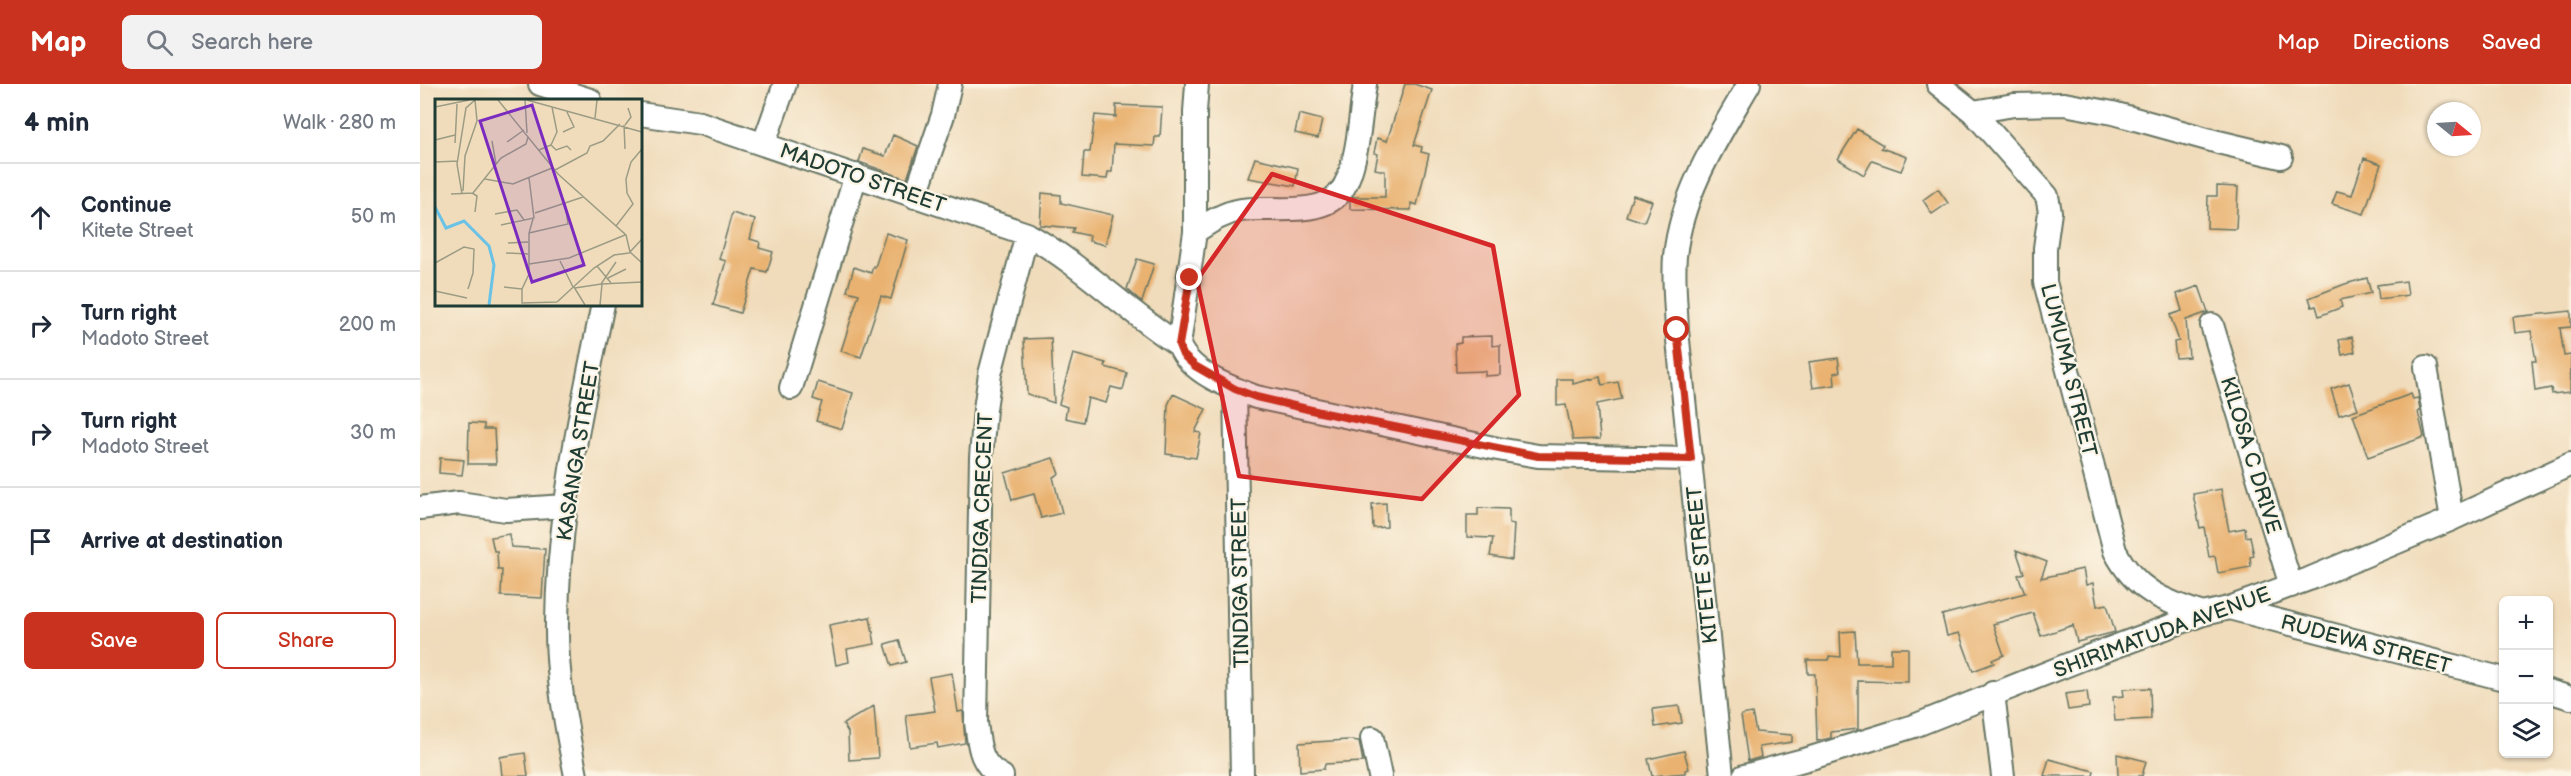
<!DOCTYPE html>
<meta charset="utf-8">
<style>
body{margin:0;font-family:"Balsamiq Sans",sans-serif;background:#f2f2f3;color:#1f2937}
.controls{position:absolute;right:18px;bottom:18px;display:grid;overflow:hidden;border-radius:9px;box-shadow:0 2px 4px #0004}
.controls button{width:54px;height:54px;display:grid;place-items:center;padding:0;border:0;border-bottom:2px solid #e0e1e3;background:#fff;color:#1f2937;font:30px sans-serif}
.compass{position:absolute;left:2007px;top:18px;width:54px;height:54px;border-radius:50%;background:#fff;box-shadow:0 2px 4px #0004;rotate:108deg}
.stop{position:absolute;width:18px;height:18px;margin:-14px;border:4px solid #c8321e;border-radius:50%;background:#fff}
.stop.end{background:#c8321e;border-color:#fff;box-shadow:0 2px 6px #0008}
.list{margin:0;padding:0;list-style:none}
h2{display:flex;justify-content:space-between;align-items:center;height:78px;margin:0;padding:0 24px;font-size:26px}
h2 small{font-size:20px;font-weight:400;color:#747a83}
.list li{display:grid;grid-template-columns:39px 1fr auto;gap:18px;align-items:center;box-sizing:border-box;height:108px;padding:0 24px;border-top:2px solid #e0e1e3}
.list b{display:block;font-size:22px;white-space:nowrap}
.list p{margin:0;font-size:20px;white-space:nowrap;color:#747a83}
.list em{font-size:20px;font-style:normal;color:#747a83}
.actions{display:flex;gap:12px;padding:18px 24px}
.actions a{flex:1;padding:14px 0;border:2px solid #c8321e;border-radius:9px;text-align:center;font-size:21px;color:#c8321e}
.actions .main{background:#c8321e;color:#fff}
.icon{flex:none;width:33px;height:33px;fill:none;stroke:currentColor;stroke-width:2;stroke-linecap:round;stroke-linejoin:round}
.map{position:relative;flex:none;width:2151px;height:692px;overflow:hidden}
header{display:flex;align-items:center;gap:36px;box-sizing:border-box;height:84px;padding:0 30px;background:#c8321e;color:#fff}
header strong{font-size:28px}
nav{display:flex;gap:33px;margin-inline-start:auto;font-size:21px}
.search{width:420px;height:54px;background:#f2f2f3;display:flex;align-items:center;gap:15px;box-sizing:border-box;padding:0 21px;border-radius:9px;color:#747a83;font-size:22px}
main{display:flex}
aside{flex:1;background:#fff}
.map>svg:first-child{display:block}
</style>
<header>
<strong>Map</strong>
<div class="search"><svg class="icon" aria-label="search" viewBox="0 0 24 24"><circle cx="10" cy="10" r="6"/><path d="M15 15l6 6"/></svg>Search here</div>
<nav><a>Map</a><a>Directions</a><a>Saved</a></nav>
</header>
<main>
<aside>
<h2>4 min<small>Walk · 280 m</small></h2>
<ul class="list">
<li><svg class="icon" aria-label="ahead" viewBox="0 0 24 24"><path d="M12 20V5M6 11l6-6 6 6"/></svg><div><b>Continue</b><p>Kitete Street</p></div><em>50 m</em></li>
<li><svg class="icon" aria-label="right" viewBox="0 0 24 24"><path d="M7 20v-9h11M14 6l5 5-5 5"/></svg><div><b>Turn right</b><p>Madoto Street</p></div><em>200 m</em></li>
<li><svg class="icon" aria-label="right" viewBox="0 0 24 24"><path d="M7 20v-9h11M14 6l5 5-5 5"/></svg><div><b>Turn right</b><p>Madoto Street</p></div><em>30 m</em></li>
<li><svg class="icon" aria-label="arrive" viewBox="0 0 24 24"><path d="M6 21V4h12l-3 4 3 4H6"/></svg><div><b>Arrive at destination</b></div></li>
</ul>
<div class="actions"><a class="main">Save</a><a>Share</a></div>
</aside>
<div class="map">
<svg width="2151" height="692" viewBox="0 0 2151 692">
<rect width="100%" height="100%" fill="#fcf5e5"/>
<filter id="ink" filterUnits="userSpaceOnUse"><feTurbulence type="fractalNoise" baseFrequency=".0167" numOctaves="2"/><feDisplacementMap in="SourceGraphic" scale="12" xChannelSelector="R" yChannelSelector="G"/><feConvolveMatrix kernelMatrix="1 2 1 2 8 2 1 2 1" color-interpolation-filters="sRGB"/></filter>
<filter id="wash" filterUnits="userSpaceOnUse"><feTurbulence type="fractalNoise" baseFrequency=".008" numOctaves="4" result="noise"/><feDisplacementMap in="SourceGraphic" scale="24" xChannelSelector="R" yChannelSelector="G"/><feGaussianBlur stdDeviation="1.35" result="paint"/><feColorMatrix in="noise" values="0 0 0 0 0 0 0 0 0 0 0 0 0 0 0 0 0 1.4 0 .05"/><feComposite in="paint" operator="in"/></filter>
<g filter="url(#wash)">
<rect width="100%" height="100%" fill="#f0dcbb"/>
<g id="blocks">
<path fill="#e9b271" d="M985,0H994L1012,6L994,61L1002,63L1001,68L1009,70L997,121L991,119V126L930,125V117L933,113H965V87L955,85L958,70L954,69L957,54L967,57Z
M696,21L742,23L740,53H735L734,62L694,60L692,88H688L687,95L662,93L664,68H670L675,31L696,33Z
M879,30L902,36L898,54L875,49Z
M1437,45L1463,61L1461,64L1487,73L1481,87L1452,77L1444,91L1418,75Z
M473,51L498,62L487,95L439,78L443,65L465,72Z
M835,74L878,84L875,102L828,94Z
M1944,74L1961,80L1944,130L1912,120L1917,107L1932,111Z
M1797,102L1818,103L1816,145L1787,144L1788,112H1797Z
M1518,105L1528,119L1512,130L1503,116Z
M622,109L641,111V119L693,131L685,161L669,157L670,152L652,148L654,144L620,141Z
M1213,111L1232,117L1224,138L1206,132Z
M312,129L335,136L330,155L340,158L339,164L353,168L347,188L334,185L320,229L293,221L306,177L299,175Z
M466,149L488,156L471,215L461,212L441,273L421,267L439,210L427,207L434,183L451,189L453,182L455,183Z
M717,175L734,180L722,218L707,205Z
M1947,194L1951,209L1920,216L1922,223L1899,232L1896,222L1892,223L1889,214L1925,200Z
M1986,197L1988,211L1959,215L1957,201Z
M1779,202L1788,228L1766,236L1769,273L1756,274L1754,258L1759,257L1750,231L1762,227L1757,210Z
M2151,227V243L2140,244L2144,272L2151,271L2150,308L2132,310L2131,304L2115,307L2112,277H2116L2111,247L2095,249L2093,233Z
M1072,252V262L1080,261V291L1065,292V287L1036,288L1035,260L1041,259V253Z
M1932,253L1935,268L1922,271L1919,256Z
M631,254L634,319L607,310L604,255Z
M653,270L686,279L685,283L707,289L703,306L691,303L686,319L668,314L663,338L645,334L647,323L639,320Z
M1418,274L1420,288L1414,289L1415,301L1393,304L1389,278Z
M1180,293L1182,301L1198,298L1202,315L1177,320L1180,355L1153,356L1146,321L1137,322V295H1153V300Z
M398,298L433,309L422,345L396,337L402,318L393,315Z
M1929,299L1938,325L1919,331L1911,305Z
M753,310L786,325L775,348L781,349L776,374L746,370L748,321Z
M1991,310L1993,315L1998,314L2000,327L1998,328L2004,353L1948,373L1933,331Z
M49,339L64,340V345H74L76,380H48Z
M20,374L44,376L42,391L19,389Z
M633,374L639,390L633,393L642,429L621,434L614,410L592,416L585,389Z
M1801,405L1809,447L1825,444L1826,453L1830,452L1834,472L1830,473L1831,483L1798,489L1795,472L1789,473L1784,443L1780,444L1773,410Z
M966,419L967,443L953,444L952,420Z
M1058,424L1089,425V439L1094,440L1092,476L1070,472L1073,454L1047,453V431H1058Z
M89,450L91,463L125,465L122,514L81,512L82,486H78L77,467H74L71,453Z
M1596,466L1627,478L1621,494L1663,485L1666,501L1673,499L1677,522L1687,520L1695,548L1657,558L1653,541L1621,552L1613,529L1573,540L1584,571L1572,576L1574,579L1553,587L1539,549L1527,552L1522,531L1605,509L1598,491L1604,489Z
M450,533L455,560L427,565L429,578L416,581L409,541Z
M1435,547L1437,579H1471V564H1488V598L1438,597V645L1411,648V654L1397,657L1395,590H1388L1387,576H1409V572L1421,573L1420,548Z
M479,556L486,578L472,582L465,560Z
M532,589L538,628L543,627L545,659L518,664L517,659L490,663L486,631L515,627L509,593Z
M1730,604L1731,635L1695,637L1693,613L1704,612L1703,605Z
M1667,607L1669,623L1648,626L1645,610Z
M454,622L458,674L429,676L428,648L423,640Z
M1259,622L1262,639L1235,643L1233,625Z
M1332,629L1336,648L1372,651V658L1339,663L1341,673L1328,677L1321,631Z
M928,656L939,657L943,678L905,680L904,685L880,687L879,659Z
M1264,667L1269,685L1265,686V689L1232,692L1228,675Z
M105,669L108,692H82L80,673Z
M1697,670L1726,677L1722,692H1698Z
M1629,675L1674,687L1673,692H1624Z"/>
</g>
</g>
<g filter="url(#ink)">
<use href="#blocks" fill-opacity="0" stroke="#687563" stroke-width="1.5"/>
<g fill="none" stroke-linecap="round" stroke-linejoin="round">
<g stroke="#687563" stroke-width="26">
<path id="minor" d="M120,0L170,16
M777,0L775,28V148L759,261C770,289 809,303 836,313L1078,365L1118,372L1271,375
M1518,0L1553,28L1627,112L1630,128L1625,164V198L1695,467C1715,506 1743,517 1783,530
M1553,28L1594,21L1644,20L1693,29L1798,58L1861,73
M220,30L280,39L607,150C662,181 706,227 759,261
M344,59L365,0
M495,113L523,31L530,0
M775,148C790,138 803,129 821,126C853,121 909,137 926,99C939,70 940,32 945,0
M1792,241L1871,502
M2006,283L2032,435
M371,304L436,91
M815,305L822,692
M0,424L39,419L86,426L145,422
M1809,524L2084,595
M2128,607L2151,614
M1573,609L1583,692
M952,654L960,692
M156,692C146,642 136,589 137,538C138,431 161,325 183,220
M582,692C559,681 559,660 556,638L561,373L565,325L570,290L607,150
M1302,692L1257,246C1256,222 1253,196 1255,172C1262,108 1297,55 1329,0
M1324,692L1391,674L1494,642L1667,573L1783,530L1809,524L1889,495L2032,435L2151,380"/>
</g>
<use href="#minor" stroke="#fff" stroke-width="22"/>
</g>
</g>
<g fill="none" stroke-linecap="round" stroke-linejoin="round" filter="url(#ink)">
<path stroke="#c8321e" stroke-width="8" d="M770,194L759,261L763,271L775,282L815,305L836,313L900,328L1118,372L1271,375L1257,246"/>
</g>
<path fill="#d62828" fill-opacity="0.2" stroke="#d62828" stroke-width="4.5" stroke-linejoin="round" d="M852,90L1073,162L1099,311L1002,415L819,392L777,196Z"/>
<g text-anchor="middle" stroke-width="4.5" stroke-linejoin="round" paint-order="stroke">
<g font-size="21" fill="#1f3d34" stroke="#fcf5e5">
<text transform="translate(443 94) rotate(19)" y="7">MADOTO STREET</text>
<text transform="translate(1649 286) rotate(76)" y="7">LUMUMA STREET</text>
<text transform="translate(158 367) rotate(-81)" y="7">KASANGA STREET</text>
<text transform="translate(1831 371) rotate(73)" y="7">KILOSA C DRIVE</text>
<text transform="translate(562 424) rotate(-88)" y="7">TINDIGA CRECENT</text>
<text transform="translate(1282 481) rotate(-96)" y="7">KITETE STREET</text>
<text transform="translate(820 499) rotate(-91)" y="7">TINDIGA STREET</text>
<text transform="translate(1742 548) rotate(-20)" y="7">SHIRIMATUDA AVENUE</text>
<text transform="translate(1946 560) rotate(15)" y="7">RUDEWA STREET</text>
</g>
</g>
<g transform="translate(15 15)">
<rect width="207" height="207" fill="#f0dcbb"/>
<path fill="none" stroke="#6ac3e7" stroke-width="3" d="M0,108L11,129L29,122L54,147L59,166L54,206"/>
<path fill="none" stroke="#9c9c85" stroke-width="1.5" d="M63,1L123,75L191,136L195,153L207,164M90,1L92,34M92,1L207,33M0,8L34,1M160,19L162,1M189,26L190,50M190,26L196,18L193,9M128,33L139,28L132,13M0,41L20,36M57,42L61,65M72,43L89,31M20,44L22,5M116,46L122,33L117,8M104,51L116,46L121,51L132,47L136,51M0,63L23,62M120,71L152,54L155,47L168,42L185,25M50,80L78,85L117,69M28,92L30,57L42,22L40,1M37,94L42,97L40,113M16,95L38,94L66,59L91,45L93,38M27,95L22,65L31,9L40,1M100,114L148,98M60,115L82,111L89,121M98,120L94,134V175L87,190V204L122,203M66,126L99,119L94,79M181,127L198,105L192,94L191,80L196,63L207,50M94,134L133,125L130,104M73,144L93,143M71,154L93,155M125,162L138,188M0,164L29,148L39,150L38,174L33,190M94,165L134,159L190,136M162,167L176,184M173,179L191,170M166,185L207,183M69,188L87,190M139,188L150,206M140,189L166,185L181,163M0,192L32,199M122,203L159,169L179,156L194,154L207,140M165,206L167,185"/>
<path fill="#7b2cbf" fill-opacity="0.15" stroke="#7b2cbf" stroke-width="3" d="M97,6L149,166L97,183L45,22Z"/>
<rect width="207" height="207" fill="none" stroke="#1f3d34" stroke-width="3"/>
</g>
</svg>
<div class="controls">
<button>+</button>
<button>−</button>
<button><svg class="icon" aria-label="layers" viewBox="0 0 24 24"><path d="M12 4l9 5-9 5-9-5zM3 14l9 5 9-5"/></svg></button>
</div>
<svg class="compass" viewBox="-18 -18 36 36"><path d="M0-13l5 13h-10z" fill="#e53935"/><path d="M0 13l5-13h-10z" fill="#747a83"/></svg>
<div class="stop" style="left:1257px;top:246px"></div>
<div class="stop end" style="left:770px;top:194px"></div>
</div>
</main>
